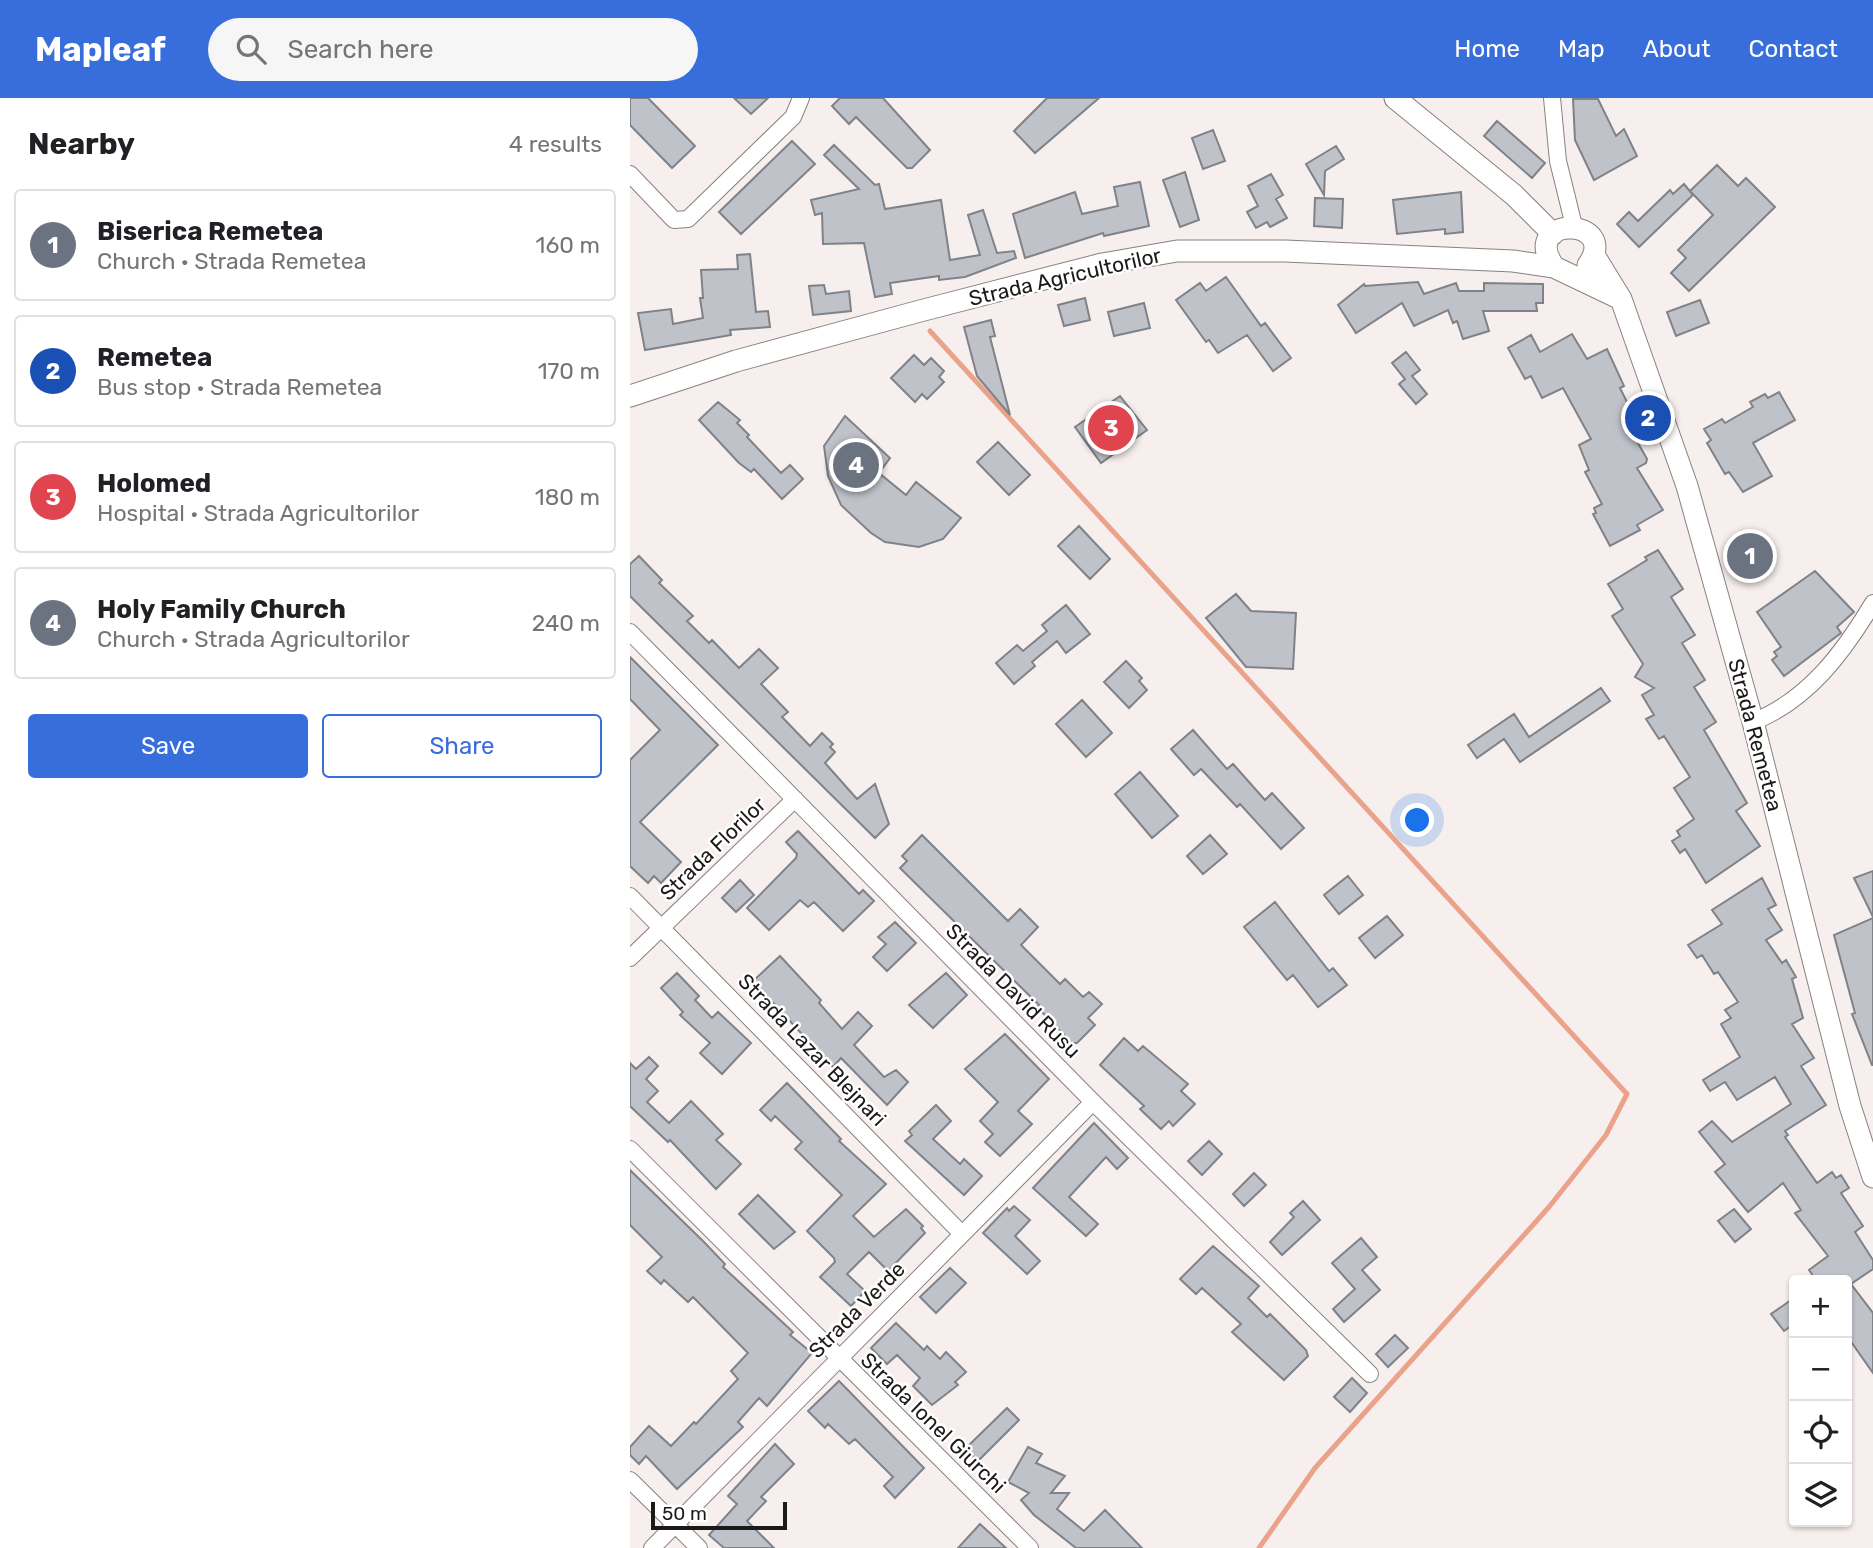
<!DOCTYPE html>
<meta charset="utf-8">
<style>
body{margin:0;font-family:Rubik,sans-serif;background:#f6f6f6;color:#202124}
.controls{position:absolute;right:21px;bottom:21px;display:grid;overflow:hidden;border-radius:7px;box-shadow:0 2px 5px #0004}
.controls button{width:63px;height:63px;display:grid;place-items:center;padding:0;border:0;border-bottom:2px solid #e0e0e0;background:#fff;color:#202124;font:35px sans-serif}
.scale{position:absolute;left:21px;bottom:18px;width:136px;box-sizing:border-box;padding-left:7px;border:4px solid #1c1919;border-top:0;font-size:19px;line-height:24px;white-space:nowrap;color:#1c1919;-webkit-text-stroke:5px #fff;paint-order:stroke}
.you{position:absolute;left:788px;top:723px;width:24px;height:24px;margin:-18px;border:5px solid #fff;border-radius:50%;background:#1a73e8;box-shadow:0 0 0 10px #1a73e833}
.badge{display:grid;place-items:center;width:46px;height:46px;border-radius:50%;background:#386ddc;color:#fff;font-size:23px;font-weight:700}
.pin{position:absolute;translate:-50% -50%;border:4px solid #fff;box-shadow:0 2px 7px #0006}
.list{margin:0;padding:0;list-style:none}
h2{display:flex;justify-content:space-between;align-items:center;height:91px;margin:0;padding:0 28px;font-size:30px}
h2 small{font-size:23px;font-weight:400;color:#757577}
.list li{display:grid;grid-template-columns:46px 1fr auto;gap:21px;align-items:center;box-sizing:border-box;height:112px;margin:0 14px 14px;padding:0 14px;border:2px solid #e0e0e0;border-radius:7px}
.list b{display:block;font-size:26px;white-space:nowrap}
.list p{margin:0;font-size:23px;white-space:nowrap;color:#757577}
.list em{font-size:23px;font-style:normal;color:#757577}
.actions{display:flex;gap:14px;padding:21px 28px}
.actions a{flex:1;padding:16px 0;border:2px solid #386ddc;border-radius:7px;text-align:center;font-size:24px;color:#386ddc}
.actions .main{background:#386ddc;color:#fff}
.icon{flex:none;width:38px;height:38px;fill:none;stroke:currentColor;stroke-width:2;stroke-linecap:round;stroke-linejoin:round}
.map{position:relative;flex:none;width:1243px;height:1450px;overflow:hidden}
header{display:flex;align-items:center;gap:42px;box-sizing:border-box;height:98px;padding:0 35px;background:#386ddc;color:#fff}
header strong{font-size:33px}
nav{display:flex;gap:38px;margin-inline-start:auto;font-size:24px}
.search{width:490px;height:63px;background:#f6f6f6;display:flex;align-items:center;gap:18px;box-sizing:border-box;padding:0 24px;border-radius:38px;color:#757577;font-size:26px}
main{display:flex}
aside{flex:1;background:#fff}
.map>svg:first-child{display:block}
</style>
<header>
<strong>Mapleaf</strong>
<div class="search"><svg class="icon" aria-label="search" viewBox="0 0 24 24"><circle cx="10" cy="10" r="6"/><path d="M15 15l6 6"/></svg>Search here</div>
<nav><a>Home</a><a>Map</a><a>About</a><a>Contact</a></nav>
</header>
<main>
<aside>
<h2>Nearby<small>4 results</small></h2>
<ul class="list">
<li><span class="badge" style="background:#6b7280">1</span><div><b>Biserica Remetea</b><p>Church · Strada Remetea</p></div><em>160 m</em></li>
<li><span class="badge" style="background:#1a4fb4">2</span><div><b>Remetea</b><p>Bus stop · Strada Remetea</p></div><em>170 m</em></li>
<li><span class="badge" style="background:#e0444e">3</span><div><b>Holomed</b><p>Hospital · Strada Agricultorilor</p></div><em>180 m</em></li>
<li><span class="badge" style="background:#6b7280">4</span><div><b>Holy Family Church</b><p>Church · Strada Agricultorilor</p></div><em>240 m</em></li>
</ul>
<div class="actions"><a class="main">Save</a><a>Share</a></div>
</aside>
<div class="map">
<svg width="1243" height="1450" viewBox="0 0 1243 1450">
<rect width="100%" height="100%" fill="#f7efed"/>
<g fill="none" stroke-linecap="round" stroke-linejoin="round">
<path stroke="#eba28b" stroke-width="5" d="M300,233L997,996L976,1037L919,1109L685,1370L629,1450"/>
</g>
<path fill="#bfc2c9" stroke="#7f8288" stroke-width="2" d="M0,0H18L65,48L42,70L0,27Z
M104,0H138L121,16Z
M210,0H253L300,52L282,70H277L226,19L219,26L202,8Z
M417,0H469L405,55L384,33Z
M943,1H968L986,38L994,31L1007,58L964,82L945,42Z
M867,23L915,65L902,80L854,38Z
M583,32L595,63L573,71L562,40Z
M162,43L185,66L111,136L89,114Z
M204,47L245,87L249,86L255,111L311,102L320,162L350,157L338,117L353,112L367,155L384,153L386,160L335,179L309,182V178L260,185L262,196L245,199L234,145L193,146L192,115L185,117L181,102L229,91L194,57Z
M706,48L714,61L695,73L694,97L676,66Z
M1087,67L1108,88L1116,80L1145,109L1059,193L1041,175L1056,160L1048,152L1083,117L1060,93Z
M555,74L569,122L550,129L533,82Z
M641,76L653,97L646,101L657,120L640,129L637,124L626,130L617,114L628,108L618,88Z
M510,84L519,128L474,138L473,135L395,160L383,116L445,94L452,116L488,108L484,89Z
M1054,86L1063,97L1009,149L987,126L999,114L1008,123L1040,92L1043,96Z
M831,94L833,134L815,136V131L767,136L763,102Z
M685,100L713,101L712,130L684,128Z
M120,156L126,214L138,213L140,229L100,232L101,237L15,252L8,215L41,211L43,226L73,220L70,200H73L71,172L108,171L107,157Z
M596,179L631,228L635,225L661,260L643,273L617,237L588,255L579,242L576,244L546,202L570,185L576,193Z
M788,184L794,196L826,185L829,193H854V185L913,186V205H906L907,213H853L859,233L833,241L827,223L823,225L818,212L784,228L772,205L726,235L708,207L734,186L735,188Z
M194,187L196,196L219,193L221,213L183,217L179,188Z
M455,200L460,222L434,228L428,207Z
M1070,202L1079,225L1046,238L1037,214Z
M514,205L520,230L484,238L478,214Z
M361,222L365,238L360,239L380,317L347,278L334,229Z
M942,236L957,261L977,251L994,288L990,290L1004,318L995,322L1017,361L1016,365L1007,370L1033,412L1007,427L1010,432L980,448L963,416L966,415L964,410L972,406L955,374L959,372L949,347L961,341L933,290L912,300L901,278L895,281L878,250L901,237L910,254Z
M776,254L790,272L782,278L797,296L786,306L769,286L775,281L762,265Z
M284,257L294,267L301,260L314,273L309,279L314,284L297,301L292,296L285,304L261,280Z
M1149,294L1165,322L1123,345L1142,378L1113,394L1099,374L1095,376L1077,345L1081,342L1074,331L1092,321L1095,325L1123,309L1120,304L1135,296L1138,300Z
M490,298L517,332L471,365L445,329Z
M88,304L110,322L107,325L119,337L117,339L151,375L160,367L173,381L152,401L124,371L121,374L109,365L69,322Z
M215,318L260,360L249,375L276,397L286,384L331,420L313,441L289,449L255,444L241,435L211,407L198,378L194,348Z
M368,344L400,377L379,397L347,364Z
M449,428L480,461L460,481L428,448Z
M1112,433H1119L1124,438L1135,477L1121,482L1107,444Z
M1028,452L1053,491L1041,499L1065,537L1052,545L1075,582L1064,589L1086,624L1074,632L1117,705L1106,713L1130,748L1076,785L1055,751L1050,755L1042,743L1050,738L1047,733L1064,721L1044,690L1060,679L1034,638L1029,641L1016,621L1024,617L1012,597L1024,590L1005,579L1013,566L982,518L993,511L978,486L1017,462L1015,459Z
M9,458L32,482L29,485L63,518L57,523L79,545L82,542L109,570L129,551L148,570L131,586L158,614L152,619L180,648L192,635L203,646L200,649L205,654L195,665L227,701L245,686L259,726L245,740L0,498V466Z
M1185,473L1224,514L1207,529L1211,535L1154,578L1142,562L1147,558L1144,554L1151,549L1127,514Z
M606,496L621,513L666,515L663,571L616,569L576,520Z
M436,507L460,536L436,555L427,543L402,564L405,568L384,586L366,565L387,547L393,553L417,533L412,527Z
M0,559L88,647L10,724L51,764L31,785L24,778L18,785L0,768V662L30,632L0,601Z
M496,563L512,580L509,583L517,592L499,610L474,584Z
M971,590L980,603L890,664L874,641L847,660L838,647L884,616L899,639Z
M452,602L482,635L456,659L426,626Z
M563,632L597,671L603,666L635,702L642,695L674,730L651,751L610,706L607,709L571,671L564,677L541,651Z
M510,674L548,718L522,740L485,696Z
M168,733L229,796L233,792L244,803L213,833L184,804L178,809L170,802L139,832L117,810L166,760L167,756L156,744Z
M292,737L378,823L390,811L408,829L391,847L430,886L435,881L453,899L459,894L472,906L458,920L465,927L447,945H442L407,909L409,907L270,770L277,763L272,758Z
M580,737L597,756L573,776L557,758Z
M1243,773V819L1224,780Z
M718,778L733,797L709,816L694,797Z
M1132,780L1146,807L1138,811L1152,832L1136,842L1152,865L1156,862L1166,879L1162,881L1173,920L1162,926L1184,960L1171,968L1196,1007L1155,1033L1158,1037L1155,1039L1187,1085L1202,1074L1206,1080L1211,1077L1219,1090L1211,1095L1233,1128L1225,1134L1243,1162V1171L1221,1186L1243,1215V1275L1217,1238V1182H1186L1179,1172L1198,1158L1165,1115L1171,1112L1153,1085L1118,1114L1085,1074L1095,1066L1069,1034L1082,1023L1102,1044L1161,1006L1145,979L1107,1002L1095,984L1080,993L1073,982L1110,959L1091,926L1101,920L1095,912L1108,904L1088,874L1084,876L1072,857L1067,860L1058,847L1092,826L1082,812Z
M110,782L124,797L106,814L92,800Z
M645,804L699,873L703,870L717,887L688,909L663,877L657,882L614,829Z
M757,818L773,837L745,860L729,840Z
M1243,820V967H1242L1222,916L1225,915L1204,837Z
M265,824L286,845L257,873L243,859L256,846L248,839Z
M150,858L191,902L189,905L212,931L228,914L242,928L224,947L254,979L266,972L278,984L257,1007L211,960L203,969L193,959L123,883Z
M47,875L69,898L65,902L82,920L88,914L121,945L92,976L70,955L80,945L50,917L53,914L31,890Z
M316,875L337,897L303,930L279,907Z
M375,936L419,981L388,1013L402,1026L370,1058L355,1044L363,1036L350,1023L368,1004L335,971Z
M494,940L508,953L513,948L558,986L551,993L565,1006L543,1028L539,1023L531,1031L510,1011L514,1008L470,967Z
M19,959L28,968L16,981L28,993L17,1004L39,1025L61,1003L93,1036L86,1042L111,1066L86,1091L40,1042L38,1044L0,1008V965L6,971Z
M157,985L211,1041L209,1043L256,1086L223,1118L244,1139L276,1111L293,1128L291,1130L295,1135L258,1173L239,1154L217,1176L235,1193L221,1208L190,1179L205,1164L204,1160L177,1133L212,1097L165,1051L172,1044L145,1018L141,1023L130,1012Z
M306,1007L321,1023L303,1041L330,1066L334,1061L352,1078L334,1097L275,1043L282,1037L279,1033Z
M464,1025L498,1060L487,1071L476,1059L439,1099L468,1126L456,1138L403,1090Z
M579,1043L592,1056L572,1077L558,1063Z
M0,1072L73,1143L95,1166L93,1169L163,1234L160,1237L182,1255L137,1308L129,1300L108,1324L113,1329L47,1391L16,1358L9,1366L0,1357V1349L19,1328L41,1348L64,1324L66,1326L108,1281L101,1273L118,1255L63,1199L58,1204L34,1182L31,1186L17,1173L32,1159L0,1127Z
M624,1075L636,1087L614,1108L603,1096Z
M128,1097L165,1134L144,1151L109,1116Z
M673,1103L690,1122L652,1157L640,1144L664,1119L660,1115Z
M384,1108L400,1122L385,1138L410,1163L397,1176L353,1135L377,1110L379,1113Z
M1104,1111L1121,1131L1105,1144L1088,1123Z
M731,1140L747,1159L732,1172L750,1192L714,1224L703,1211L725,1191L702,1165Z
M583,1148L629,1188L618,1200L637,1219L640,1216L676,1252L678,1258L654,1282L602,1234L611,1226L572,1190L566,1196L550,1181Z
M320,1170L336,1185L306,1215L290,1199Z
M1164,1200V1226L1154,1233L1141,1216Z
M266,1225L294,1252L297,1248L310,1261L316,1254L336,1274L325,1284L328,1287L302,1307L283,1288L290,1280L267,1257L257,1266L241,1250Z
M765,1237L778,1250L758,1269L746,1256Z
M722,1280L737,1295L720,1314L704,1299Z
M209,1283L294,1370L265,1400L254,1388L263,1379L225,1341L219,1346L198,1326L195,1330L178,1313Z
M377,1310L389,1322L348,1363L335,1351Z
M145,1346L164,1366L131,1399L136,1403L117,1423L144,1450H94L79,1437L107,1406L98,1398Z
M398,1349L412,1356L406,1365L435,1378L421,1395H439L427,1411L454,1433L475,1412L512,1450H446L404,1417L391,1402L399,1395L378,1384Z
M350,1426L376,1450H328Z"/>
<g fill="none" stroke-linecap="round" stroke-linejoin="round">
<g stroke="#89817f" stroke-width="18">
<path id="street" d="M922,0L928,63L944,128
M0,76L44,122L58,121L163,19L171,0
M0,534L463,1004L740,1276
M1123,624C1178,602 1213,555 1243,505
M0,798L332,1136
M0,860L165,701
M0,1051L400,1450
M0,1382L69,1450
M22,1450L463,1004"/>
</g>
<g stroke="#89817f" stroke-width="23">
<path id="secondary" d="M765,0L884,97L923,136
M964,157L991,201L1057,388L1123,624L1220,1008L1243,1079
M924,169C888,116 992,119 958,167
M0,298L106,263L290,213L472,166L547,153H655L883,163L924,169L991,201"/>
</g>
<use href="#street" stroke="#fff" stroke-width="16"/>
<use href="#secondary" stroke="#fff" stroke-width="21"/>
</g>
<g text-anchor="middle" stroke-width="5" stroke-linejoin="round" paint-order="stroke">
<g font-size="21" fill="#1c1919" stroke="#fff">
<text transform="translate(435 179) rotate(-13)" y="7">Strada Agricultorilor</text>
<text transform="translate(1125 637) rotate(75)" y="7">Strada Remetea</text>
<text transform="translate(83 751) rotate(-44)" y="7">Strada Florilor</text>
<text transform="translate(383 893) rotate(45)" y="7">Strada David Rusu</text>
<text transform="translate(182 952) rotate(46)" y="7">Strada Lazar Blejnari</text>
<text transform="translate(227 1212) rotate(-45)" y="7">Strada Verde</text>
<text transform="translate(303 1325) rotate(44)" y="7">Strada Ionel Giurchi</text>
</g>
</g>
</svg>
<div class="controls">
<button>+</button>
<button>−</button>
<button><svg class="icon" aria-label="locate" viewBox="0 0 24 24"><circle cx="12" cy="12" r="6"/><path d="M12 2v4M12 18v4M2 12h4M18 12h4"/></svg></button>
<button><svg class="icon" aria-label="layers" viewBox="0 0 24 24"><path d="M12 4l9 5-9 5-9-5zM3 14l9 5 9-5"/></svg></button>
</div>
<div class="scale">50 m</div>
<div class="you"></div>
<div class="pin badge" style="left:1120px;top:458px;background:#6b7280">1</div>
<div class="pin badge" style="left:1018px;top:320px;background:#1a4fb4">2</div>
<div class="pin badge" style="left:481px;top:330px;background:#e0444e">3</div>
<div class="pin badge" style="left:226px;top:367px;background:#6b7280">4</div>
</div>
</main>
